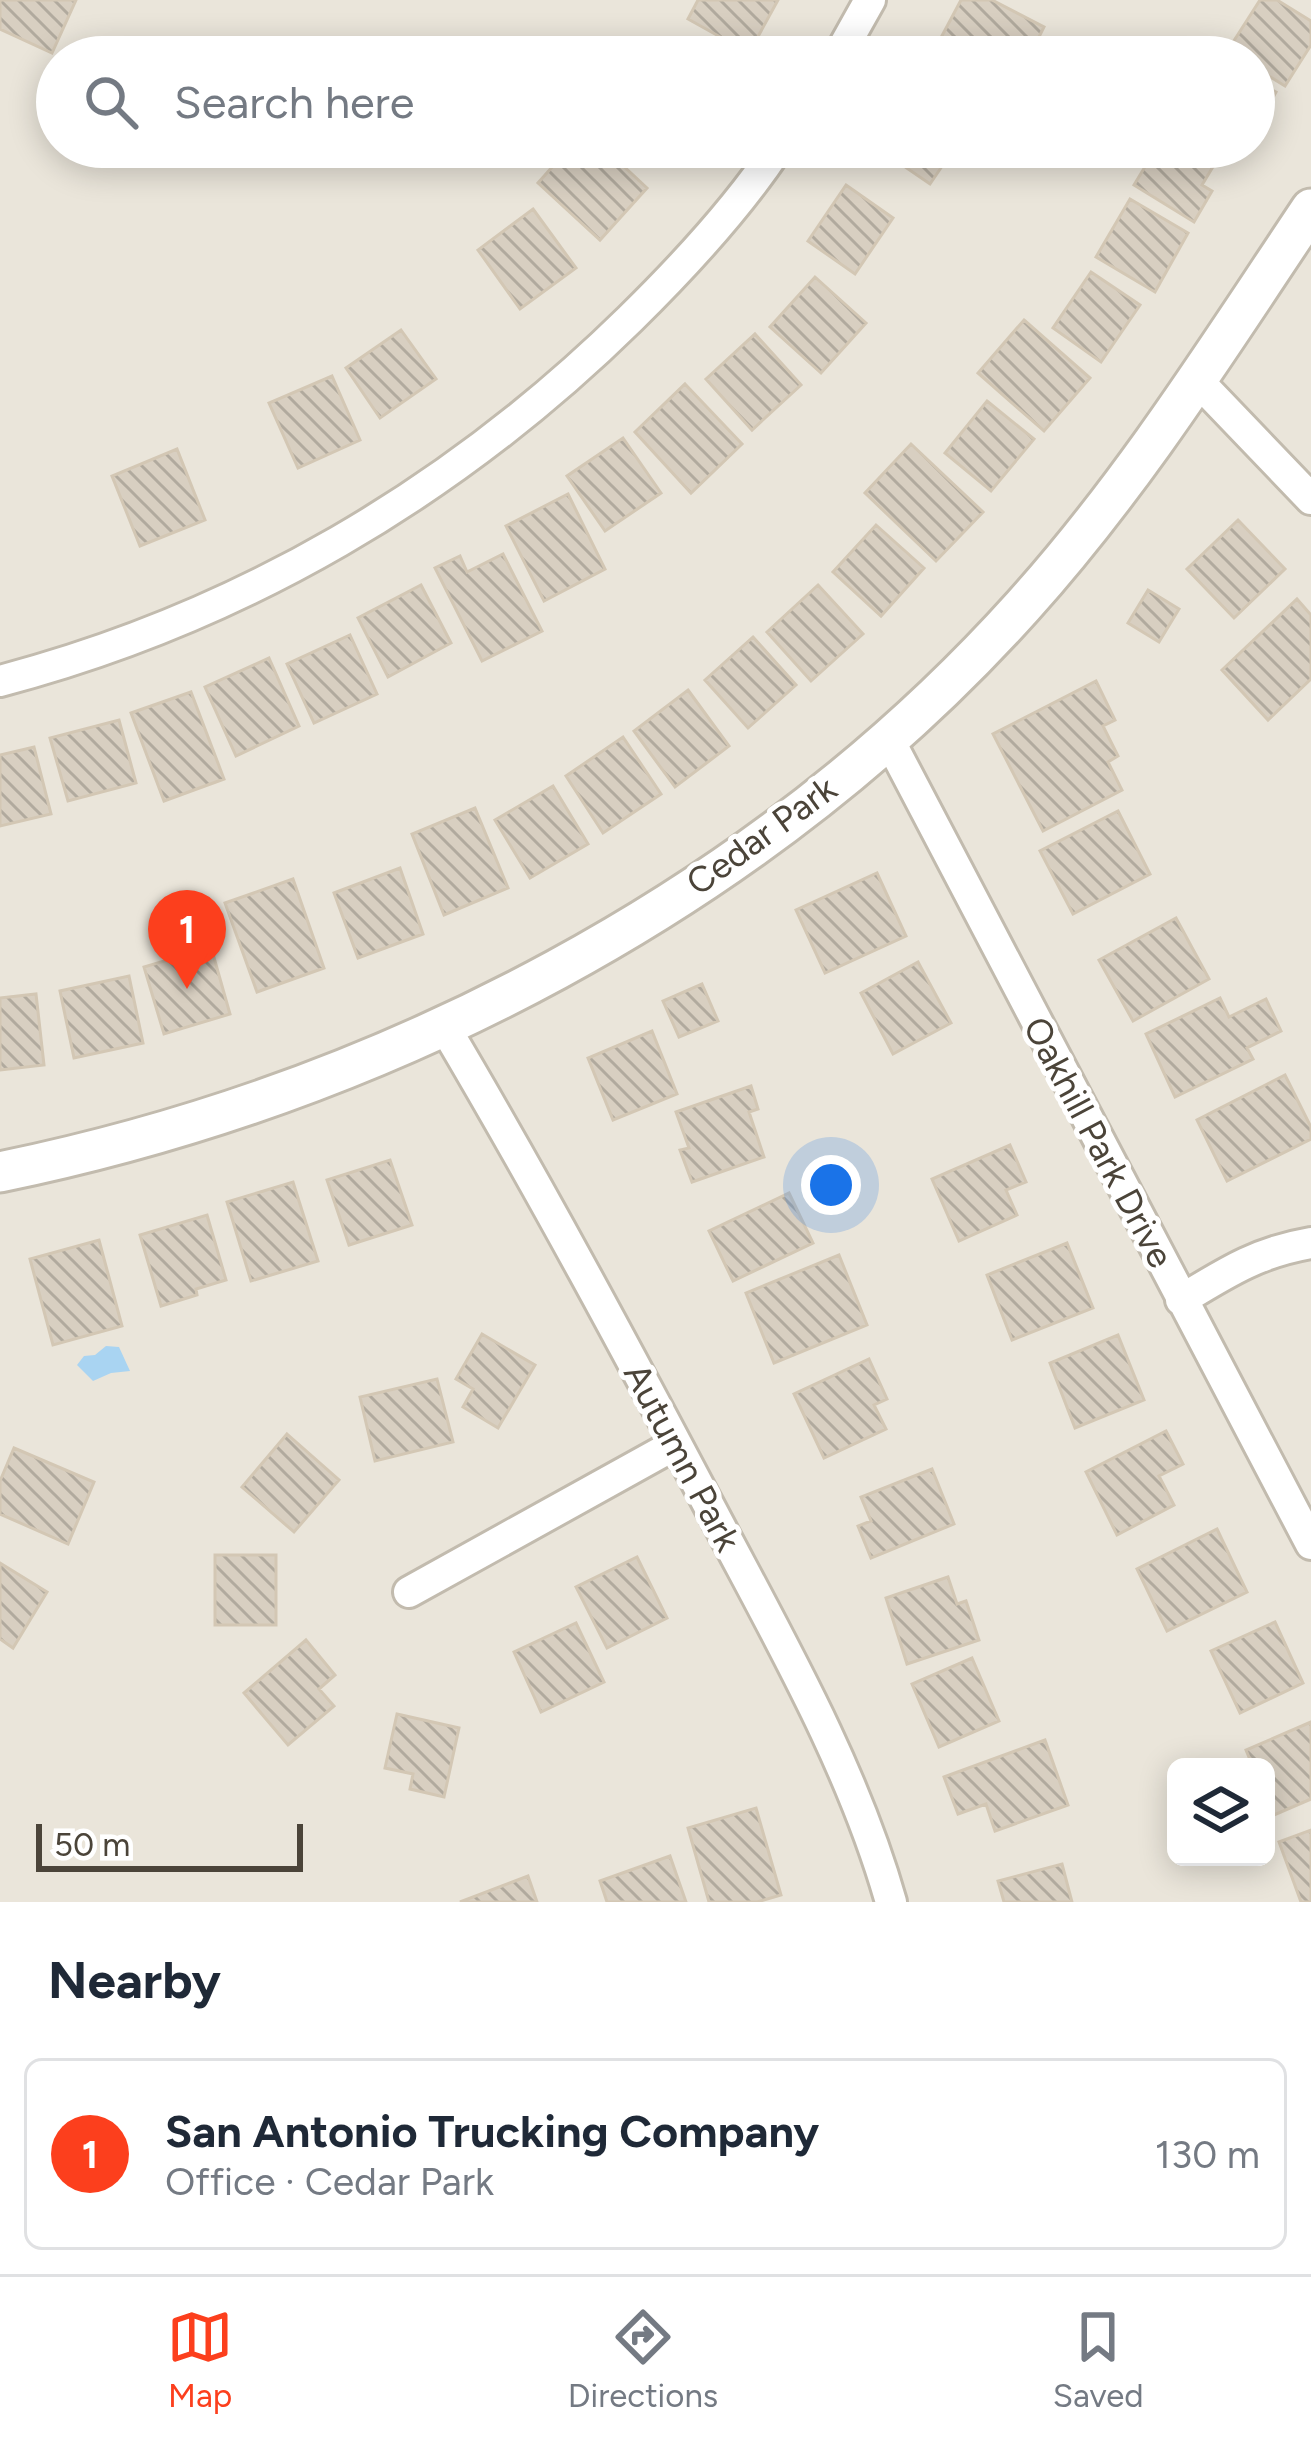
<!DOCTYPE html>
<meta charset="utf-8">
<style>
body{margin:0;font-family:Figtree,sans-serif;background:#f6f6f7;color:#1f2937}
.controls{position:absolute;right:36px;bottom:36px;display:grid;overflow:hidden;border-radius:18px;box-shadow:0 6px 30px #0003}
.controls button{width:108px;height:108px;display:grid;place-items:center;padding:0;border:0;border-bottom:3px solid #e0e1e3;background:#fff;color:#1f2937;font:60px sans-serif}
.scale{position:absolute;left:36px;bottom:30px;width:267px;box-sizing:border-box;padding-left:12px;border:6px solid #4b4439;border-top:0;font-size:33px;line-height:42px;white-space:nowrap;color:#4b4439;-webkit-text-stroke:9px #fff;paint-order:stroke}
.you{position:absolute;left:831px;top:1185px;width:42px;height:42px;margin:-30px;border:9px solid #fff;border-radius:50%;background:#1a73e8;box-shadow:0 0 0 18px #1a73e833}
.badge{display:grid;place-items:center;width:78px;height:78px;border-radius:50%;background:#fc3f1d;color:#fff;font-size:39px;font-weight:700}
.pin{position:absolute;translate:-50% -99px;filter:drop-shadow(0 3px 6px #0008)}
.pin::after{content:'';position:absolute;top:63px;width:42px;height:36px;background:inherit;clip-path:polygon(0 0,100% 0,50% 100%)}
.list{margin:0;padding:0;list-style:none}
h2{display:flex;justify-content:space-between;align-items:center;height:156px;margin:0;padding:0 48px;font-size:51px}
h2 small{font-size:39px;font-weight:400;color:#747a83}
.list li{display:grid;grid-template-columns:78px 1fr auto;gap:36px;align-items:center;box-sizing:border-box;height:192px;margin:0 24px 24px;padding:0 24px;border:3px solid #e0e1e3;border-radius:18px}
.list b{display:block;font-size:45px;white-space:nowrap}
.list p{margin:0;font-size:39px;white-space:nowrap;color:#747a83}
.list em{font-size:39px;font-style:normal;color:#747a83}
.icon{flex:none;width:66px;height:66px;fill:none;stroke:currentColor;stroke-width:2;stroke-linecap:round;stroke-linejoin:round}
.map{position:relative;flex:none;width:1311px;height:1902px;overflow:hidden}
.search{position:absolute;background:#fff;box-shadow:0 6px 30px #0003;left:36px;right:36px;top:36px;height:132px;display:flex;align-items:center;gap:30px;box-sizing:border-box;padding:0 42px;border-radius:66px;color:#747a83;font-size:45px}
.sheet{height:372px;background:#fff}
nav{display:flex;justify-content:space-around;align-items:center;box-sizing:border-box;height:168px;border-top:3px solid #e0e1e3;background:#fff;font-size:33px;color:#747a83}
nav a{display:grid;justify-items:center;gap:6px}
nav .on{color:#fc3f1d}
.map>svg:first-child{display:block}
</style>
<div class="map">
<svg width="1311" height="1902" viewBox="0 0 1311 1902">
<defs>
<pattern id="building-back-hatch" width="6" height="6" patternUnits="userSpaceOnUse" patternTransform="scale(3)"><rect width="6" height="6" fill="#d8cfc1"/><path d="M-1 5l2 2M0 0l6 6M5-1l2 2" fill="none" stroke="#b1aa9e"/></pattern>
</defs>
<rect width="100%" height="100%" fill="#f6f3ec"/>
<path fill="#eae5da" fill-rule="evenodd" d="M0,0H1311V1902H0ZM57,57H1254V147H57ZM1176,1767H1266V1857H1176Z"/>
<path fill="#a9d4f2" d="M106,1346L119,1347L130,1371L111,1373L93,1381L77,1365L84,1356L95,1355Z"/>
<path fill="url(#building-back-hatch)" stroke="#d3c7b4" stroke-width="3" d="M0,0H76L52,53L0,29Z
M698,0H778L749,53L688,19Z
M961,0H992L1044,27L1029,57H950L935,49Z
M1260,0H1277L1311,21V45L1285,86L1254,67V57H1239L1228,50Z
M1254,80L1276,92L1254,132Z
M570,147H603L647,188L600,240L538,183Z
M876,147H955L930,184Z
M1157,147H1206L1220,155L1202,185L1212,191L1194,222L1134,185Z
M846,185L893,218L855,274L808,241Z
M1130,199L1188,233L1155,292L1096,257Z
M533,209L576,268L520,309L478,250Z
M1091,272L1140,305L1101,362L1053,328Z
M815,277L866,323L821,373L770,327Z
M1024,320L1090,378L1044,431L978,373Z
M401,330L436,379L380,418L346,368Z
M755,334L801,385L752,430L706,379Z
M332,376L360,440L298,468L269,403Z
M685,384L742,444L691,493L635,432Z
M987,401L1034,439L991,491L945,453Z
M623,438L661,493L605,531L567,476Z
M911,444L983,512L936,561L865,493Z
M177,449L205,520L140,546L112,476Z
M568,494L605,569L544,601L506,526Z
M1238,520L1285,569L1234,618L1187,569Z
M876,525L924,568L881,616L833,572Z
M503,554L542,631L482,661L435,568L460,556L467,572Z
M421,585L451,643L388,677L358,618Z
M818,585L863,634L811,681L767,632Z
M1148,590L1179,609L1159,642L1128,623Z
M1297,599L1311,615V679L1268,720L1222,670Z
M350,635L377,694L314,723L287,664Z
M753,637L796,685L748,728L705,680Z
M269,658L299,726L236,756L205,687Z
M1096,681L1115,720L1103,726L1118,756L1108,762L1122,790L1043,831L993,734Z
M688,690L729,746L675,787L634,731Z
M191,692L224,779L164,801L131,713Z
M119,720L136,783L68,801L50,738Z
M623,737L661,794L603,833L566,776Z
M34,747L51,814L0,826V755Z
M553,786L588,844L530,878L495,820Z
M475,808L508,888L444,915L412,834Z
M1118,811L1150,874L1073,914L1040,851Z
M400,868L423,934L358,958L334,893Z
M877,873L906,936L825,973L796,910Z
M293,879L324,968L257,992L225,903Z
M1176,918L1209,979L1133,1021L1099,960Z
M211,947L230,1014L164,1034L144,967Z
M918,962L951,1023L893,1054L861,993Z
M129,976L143,1043L74,1058L60,991Z
M702,984L718,1021L679,1037L663,1001Z
M36,994L44,1065L0,1070V998Z
M1220,998L1229,1017L1266,999L1281,1031L1247,1048L1253,1059L1175,1097L1146,1034Z
M652,1031L677,1094L613,1120L588,1058Z
M1285,1075L1311,1127V1139L1227,1181L1197,1120Z
M751,1086L758,1109L749,1112L764,1157L692,1182L680,1150L689,1148L676,1112Z
M1010,1145L1026,1182L1006,1190L1017,1215L959,1241L932,1179Z
M390,1160L412,1225L349,1245L327,1180Z
M293,1182L318,1261L251,1281L227,1202Z
M789,1193L813,1243L733,1281L709,1231Z
M207,1215L226,1280L196,1289L197,1295L161,1306L140,1235Z
M99,1240L122,1326L53,1345L30,1259Z
M1067,1243L1093,1308L1012,1340L987,1275Z
M839,1255L867,1325L774,1363L746,1293Z
M482,1334L535,1365L498,1428L463,1407L473,1389L456,1379Z
M1118,1335L1144,1400L1075,1428L1050,1363Z
M869,1359L887,1399L874,1405L886,1429L824,1458L794,1394Z
M437,1379L453,1442L375,1461L360,1397Z
M1166,1431L1183,1464L1159,1476L1174,1505L1117,1535L1086,1472Z
M287,1434L339,1480L294,1532L242,1487Z
M14,1448L94,1482L68,1544L0,1514V1481Z
M932,1469L954,1524L871,1558L858,1526L871,1521L861,1497Z
M1217,1529L1247,1592L1167,1631L1137,1569Z
M215,1555H276V1625H215Z
M637,1557L667,1618L607,1648L576,1587Z
M0,1563L47,1592L13,1648L0,1639Z
M948,1577L957,1604L966,1601L979,1640L907,1664L886,1598Z
M1275,1622L1303,1683L1240,1713L1211,1651Z
M576,1623L604,1682L541,1712L514,1652Z
M306,1640L335,1675L319,1689L334,1706L288,1745L244,1693Z
M972,1658L999,1721L939,1747L912,1684Z
M397,1714L459,1728L444,1797L410,1789L413,1774L385,1768Z
M1311,1722V1799L1274,1815L1266,1797V1767H1253L1246,1750Z
M1045,1740L1068,1805L995,1831L986,1804L958,1814L944,1777Z
M756,1808L781,1895L757,1902H709L688,1828Z
M1311,1830V1902H1301L1279,1842Z
M670,1856L686,1902H607L600,1881Z
M1062,1864L1072,1902H1004L998,1881Z
M528,1876L537,1902H460Z"/>
<g fill="none" stroke-linecap="round" stroke-linejoin="round">
<g stroke="#c2bbae" stroke-width="36">
<path id="minor" d="M838,57L870,0
M1197,380L1311,499
M0,681C240,618 454,492 630,319C683,267 737,209 778,147
M888,738L1311,1544
M444,1026C540,1188 629,1354 717,1521C782,1644 853,1768 891,1902
M1181,1300C1227,1272 1258,1252 1311,1243
M409,1592L676,1444"/>
</g>
<g stroke="#c2bbae" stroke-width="45">
<path id="tertiary" d="M0,1172C384,1093 759,900 1023,606C1133,484 1220,345 1311,209"/>
</g>
<use href="#minor" stroke="#fff" stroke-width="30"/>
<use href="#tertiary" stroke="#fff" stroke-width="39"/>
</g>
<g text-anchor="middle" stroke-width="10" stroke-linejoin="round" paint-order="stroke">
<g font-size="36" fill="#4b4439" stroke="#fff">
<text transform="translate(761 835) rotate(-36)" y="13">Cedar Park</text>
<text transform="translate(1099 1142) rotate(62)" y="13">Oakhill Park Drive</text>
<text transform="translate(683 1457) rotate(62)" y="13">Autumn Park</text>
</g>
</g>
</svg>
<div class="controls">
<button><svg class="icon" aria-label="layers" viewBox="0 0 24 24"><path d="M12 4l9 5-9 5-9-5zM3 14l9 5 9-5"/></svg></button>
</div>
<div class="scale">50 m</div>
<div class="you"></div>
<div class="pin badge" style="left:187px;top:989px">1</div>
<div class="search"><svg class="icon" aria-label="search" viewBox="0 0 24 24"><circle cx="10" cy="10" r="6"/><path d="M15 15l6 6"/></svg>Search here</div>
</div>
<section class="sheet">
<h2>Nearby<small></small></h2>
<ul class="list">
<li><span class="badge">1</span><div><b>San Antonio Trucking Company</b><p>Office · Cedar Park</p></div><em>130 m</em></li>
</ul>
</section>
<nav>
<a class="on"><svg class="icon" aria-label="map" viewBox="0 0 24 24"><path d="M3 6l6-2 6 2 6-2v14l-6 2-6-2-6 2zM9 4v14M15 6v14"/></svg>Map</a>
<a><svg class="icon" aria-label="directions" viewBox="0 0 24 24"><path d="M12 3l9 9-9 9-9-9zM9 14v-3h6M13 9l2 2-2 2"/></svg>Directions</a>
<a><svg class="icon" aria-label="saved" viewBox="0 0 24 24"><path d="M7 4h10v16l-5-4-5 4z"/></svg>Saved</a>
</nav>
